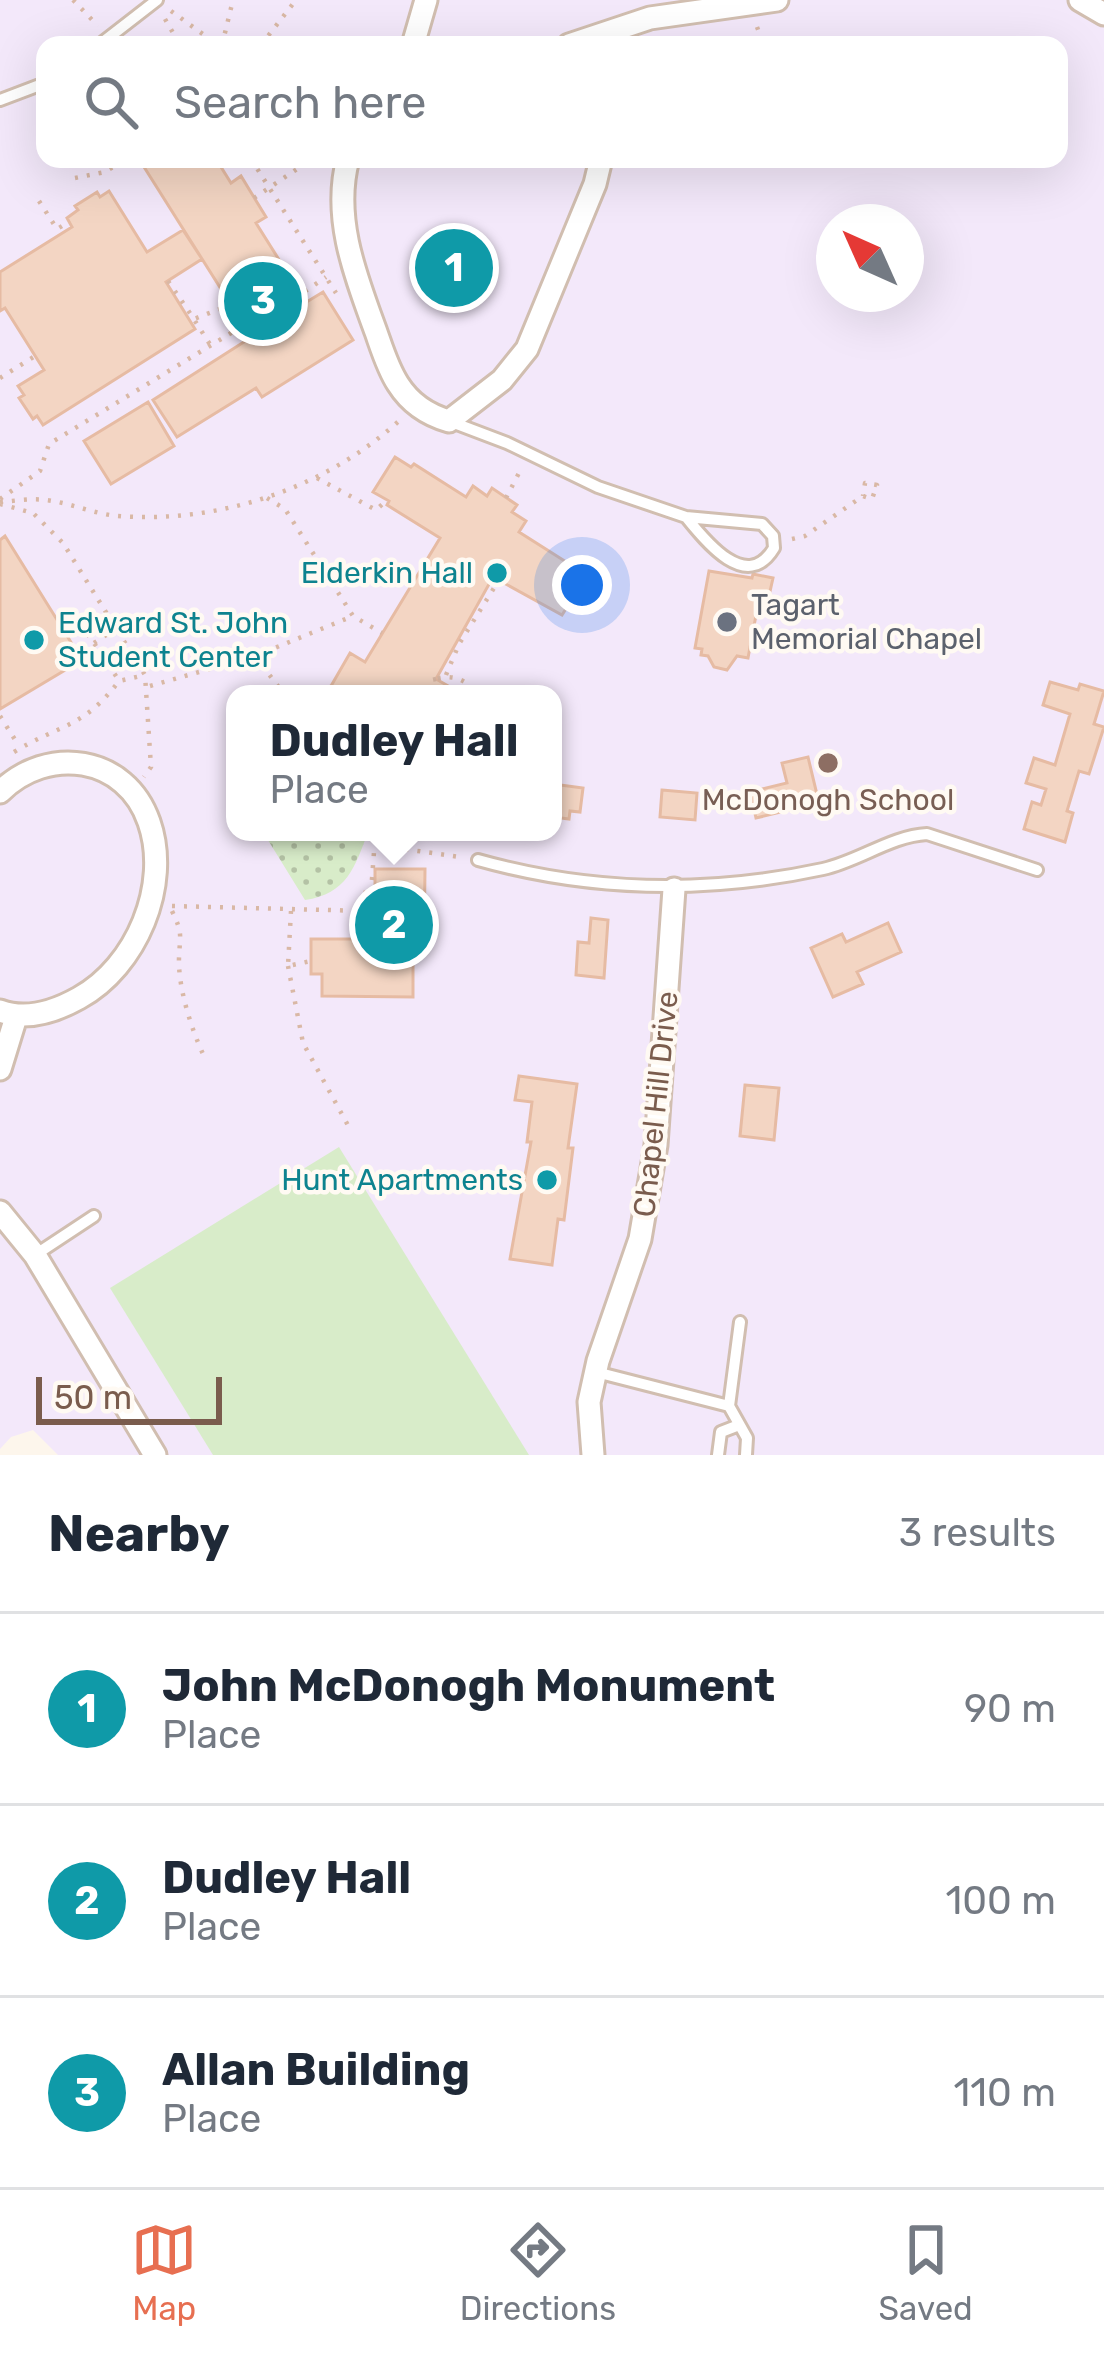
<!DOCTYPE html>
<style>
body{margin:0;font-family:Rubik,sans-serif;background:#f6f6f7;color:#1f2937}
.compass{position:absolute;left:816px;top:204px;width:108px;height:108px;border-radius:50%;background:#fff;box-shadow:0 12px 48px #0002;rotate:315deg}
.scale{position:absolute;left:36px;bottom:30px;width:186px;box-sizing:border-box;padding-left:12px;border:6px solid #7a5c4d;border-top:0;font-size:33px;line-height:42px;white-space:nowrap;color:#7a5c4d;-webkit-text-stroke:9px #fffaf3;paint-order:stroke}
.you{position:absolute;left:582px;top:585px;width:42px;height:42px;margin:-30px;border:9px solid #fff;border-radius:50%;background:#1a73e8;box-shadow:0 0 0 18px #1a73e833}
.badge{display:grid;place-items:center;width:78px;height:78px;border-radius:50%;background:#e76f51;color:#fff;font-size:39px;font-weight:700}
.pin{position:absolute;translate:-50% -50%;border:6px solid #fff;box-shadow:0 3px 12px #0006}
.popup{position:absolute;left:226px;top:685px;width:336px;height:156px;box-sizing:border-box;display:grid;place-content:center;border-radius:24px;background:#fff;filter:drop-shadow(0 3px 9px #0005);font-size:39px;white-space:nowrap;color:#747a83}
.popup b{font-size:45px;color:#1f2937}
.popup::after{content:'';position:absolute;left:50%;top:100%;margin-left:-24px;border:24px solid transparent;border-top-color:#fff}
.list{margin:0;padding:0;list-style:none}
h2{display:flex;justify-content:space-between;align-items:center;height:156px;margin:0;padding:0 48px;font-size:51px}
h2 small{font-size:39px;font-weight:400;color:#747a83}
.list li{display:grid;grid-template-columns:78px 1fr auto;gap:36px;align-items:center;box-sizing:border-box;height:192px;padding:0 48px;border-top:3px solid #e0e1e3}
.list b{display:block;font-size:45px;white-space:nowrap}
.list p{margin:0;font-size:39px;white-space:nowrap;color:#747a83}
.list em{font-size:39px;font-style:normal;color:#747a83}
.icon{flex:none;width:66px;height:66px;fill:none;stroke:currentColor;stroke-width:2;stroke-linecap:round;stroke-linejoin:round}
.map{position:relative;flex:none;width:1104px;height:1455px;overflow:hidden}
.search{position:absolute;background:#fff;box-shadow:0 12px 48px #0002;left:36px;right:36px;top:36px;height:132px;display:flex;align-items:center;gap:30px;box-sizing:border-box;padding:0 42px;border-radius:24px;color:#747a83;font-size:45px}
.sheet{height:732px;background:#fff}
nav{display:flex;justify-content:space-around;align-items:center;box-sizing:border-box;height:168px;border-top:3px solid #e0e1e3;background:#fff;font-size:33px;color:#747a83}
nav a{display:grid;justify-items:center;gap:6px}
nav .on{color:#e76f51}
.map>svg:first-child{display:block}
</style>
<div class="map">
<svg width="1104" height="1455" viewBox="0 0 1104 1455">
<defs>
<pattern id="grass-dots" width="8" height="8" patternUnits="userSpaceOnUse" patternTransform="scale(3)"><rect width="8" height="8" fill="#d8ecc9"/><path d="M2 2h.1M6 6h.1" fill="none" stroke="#b4c2a5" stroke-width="1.8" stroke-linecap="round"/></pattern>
</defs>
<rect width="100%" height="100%" fill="#fdf6ec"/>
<path fill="#f3e8fa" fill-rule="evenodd" d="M0,0H1104V1455H58L33,1430L11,1437L0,1449ZM45,45H1059V159H45ZM834,222H906V294H834ZM235,694H553V832H235Z"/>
<path fill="url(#grass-dots)" d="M263,832H368C355,867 347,894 305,900Z"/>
<path fill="#d8ecc9" d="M339,1147L529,1455H213L110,1288Z"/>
<path fill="#f3d5c3" stroke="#e6bba3" stroke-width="3" d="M139,159H216L231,183L241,176L266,217L256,223L293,282L287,286L300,306L323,292L353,340L262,397L256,388L177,437L153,400L261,331L248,310L238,316Z
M109,191L147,252L183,230L202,259L166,282L195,329L43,425L37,416L33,419L19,398L24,395L18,386L44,370L5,308L0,311V272L72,227L67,218L78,210L75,206L97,192L100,197Z
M442 269a12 12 0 1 1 24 0a12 12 0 1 1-24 0Z
M148,402L174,446L111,484L84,441Z
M395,457L411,467L414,464L466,497L473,486L487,496L492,488L517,505L512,512L526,521L519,532L571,565L569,569L585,579L562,615L493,577L436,679L450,687L446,694H310L331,686L350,653L365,662L440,538L387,505L389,501L373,492Z
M5,536L82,660L0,709V540Z
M709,571L752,578L753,574L773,578L769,596L760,594L748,658L737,656L727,670L714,667L708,656L701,655L702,649L695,648Z
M1050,682L1078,690L1080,684L1104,691L1094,724L1104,727L1089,774L1079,771L1067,811L1073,813L1065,842L1024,829L1032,802L1041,805L1046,789L1026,783L1034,758L1055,765L1070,714L1043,705Z
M808,757L819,803L756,818L750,792L787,783L782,763Z
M553,784L583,788L580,812L570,811L569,819L553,817Z
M662,790L697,793L695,820L660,817Z
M375,869H425L424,955H413V997L322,996V974H311V939H364L365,892H375Z
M591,918L608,920L604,978L576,975L578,942L589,943Z
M888,923L901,952L857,972L863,984L833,997L811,948L842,934L846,942Z
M519,1076L577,1084L568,1148H573L564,1220L558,1219L552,1265L510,1259L531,1142H527L532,1102L515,1100Z
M745,1085L779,1088L774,1140L740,1136Z"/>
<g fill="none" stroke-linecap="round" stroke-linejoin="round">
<g stroke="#d1beb0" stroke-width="16">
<path id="service" d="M99,45L157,0
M0,100L45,83
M449,421L507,443L598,487L686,517
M686,517L762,524L773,536L774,548C747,593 706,542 686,517Z
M478,860C592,892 707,894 823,869C859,861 891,836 927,834L1037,870
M35,1255L94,1216
M596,1372L729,1406L747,1438L746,1455
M729,1406L740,1322
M718,1455L721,1432L739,1425"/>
</g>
<g stroke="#d1beb0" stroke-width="27">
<path id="minor" d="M1080,0L1104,14
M413,45L426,0
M569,45L650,18L777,0
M348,159C332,218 356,277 376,332C382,349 388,369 398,384C410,403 428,415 449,421L502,380L527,349L595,184L601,159
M0,792C47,745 126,755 149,822C171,885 136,967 79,998C54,1012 27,1021 0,1011
M0,1069L16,1017
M0,1212L35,1255L155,1455
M593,1455L589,1402L598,1361L640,1239L656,1145L674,889"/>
</g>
<path stroke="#d9b8a5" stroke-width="4.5" stroke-dasharray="3 9" stroke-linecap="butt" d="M73,0L98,26
M171,11L218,45
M165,19L180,45
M757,27L764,45
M222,45L233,0
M261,45L296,0
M251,159L336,293
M75,178L105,172L126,159
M254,198L312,159
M39,201L57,229L69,222
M168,281L194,319L230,305
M295,298L326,277
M195,321L211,346
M0,378L35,356
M317,478L376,510L387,500
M267,498L285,509L353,616L382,633
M506,498L521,469
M0,499L40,471L49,444L254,319
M0,502C15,501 31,498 46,500C71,503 94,514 118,516C219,524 326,488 400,420
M0,504L33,513L63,543L145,675L151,767L144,777
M792,539L805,536L863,496L872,499L877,485L865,483L863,496
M56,619L71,609L118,679
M94,643L114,630
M255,656L284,694
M446,675L459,644L499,580
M436,679L431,680C449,674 466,677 476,694
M150,686L255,656L353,616
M0,716L19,746
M14,752C60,724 84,728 119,681L145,675
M371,892L374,852L397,848L460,857
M172,906L365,911
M172,911C183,934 180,934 179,958C178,987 191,1028 203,1054
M291,911L288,966L311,961
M288,966L303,1043L350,1129"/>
<use href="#service" stroke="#fff" stroke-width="10"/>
<use href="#minor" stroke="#fff" stroke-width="21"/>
</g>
<g fill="#0f9aa8" stroke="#fffaf3" stroke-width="4.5">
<circle cx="497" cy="573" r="12"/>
<circle cx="34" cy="640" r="12"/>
<circle cx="547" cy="1180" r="12"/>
</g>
<circle fill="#6b7280" stroke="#fffaf3" stroke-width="4.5" cx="727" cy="622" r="12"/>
<circle fill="#8d6e63" stroke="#fffaf3" stroke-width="4.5" cx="828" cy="763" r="12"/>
<g text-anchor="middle" stroke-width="9" stroke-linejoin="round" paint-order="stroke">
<g font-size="30" fill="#0d838f" stroke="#fffaf3" text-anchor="end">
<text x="473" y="583">Elderkin Hall</text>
<text x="58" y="633" text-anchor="start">Edward St. John<tspan x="58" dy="34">Student Center</tspan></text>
<text x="523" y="1190">Hunt Apartments</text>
</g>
<g font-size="30" fill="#5b616d" stroke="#fffaf3" text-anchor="start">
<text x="751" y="615">Tagart<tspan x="751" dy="34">Memorial Chapel</tspan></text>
</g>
<g font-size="30" fill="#785e54" stroke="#fffaf3">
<text x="828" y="810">McDonogh School</text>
</g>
<g font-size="30" fill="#7a5c4d" stroke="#fffaf3">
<text transform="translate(656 1104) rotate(-84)" y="10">Chapel Hill Drive</text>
</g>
</g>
</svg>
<svg class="compass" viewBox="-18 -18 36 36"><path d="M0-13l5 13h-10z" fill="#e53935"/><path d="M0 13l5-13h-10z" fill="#747a83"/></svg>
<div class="scale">50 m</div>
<div class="you"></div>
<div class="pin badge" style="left:454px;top:268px;background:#0f9aa8">1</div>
<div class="pin badge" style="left:394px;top:925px;background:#0f9aa8">2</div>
<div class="popup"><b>Dudley Hall</b>Place</div>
<div class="pin badge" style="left:263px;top:301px;background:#0f9aa8">3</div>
<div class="search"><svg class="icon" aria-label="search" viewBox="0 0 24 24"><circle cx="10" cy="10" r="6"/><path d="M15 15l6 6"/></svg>Search here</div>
</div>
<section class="sheet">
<h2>Nearby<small>3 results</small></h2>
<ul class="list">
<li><span class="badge" style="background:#0f9aa8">1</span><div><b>John McDonogh Monument</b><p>Place</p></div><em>90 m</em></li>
<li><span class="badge" style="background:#0f9aa8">2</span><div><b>Dudley Hall</b><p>Place</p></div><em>100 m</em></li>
<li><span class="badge" style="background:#0f9aa8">3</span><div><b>Allan Building</b><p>Place</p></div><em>110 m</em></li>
</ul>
</section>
<nav>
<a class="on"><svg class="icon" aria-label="map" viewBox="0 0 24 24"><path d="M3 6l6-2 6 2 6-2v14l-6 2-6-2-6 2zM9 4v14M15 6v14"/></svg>Map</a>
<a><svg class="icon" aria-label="directions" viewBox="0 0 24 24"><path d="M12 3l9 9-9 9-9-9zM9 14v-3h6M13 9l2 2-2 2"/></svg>Directions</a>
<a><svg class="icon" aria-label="saved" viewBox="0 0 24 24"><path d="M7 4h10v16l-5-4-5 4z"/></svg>Saved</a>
</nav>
